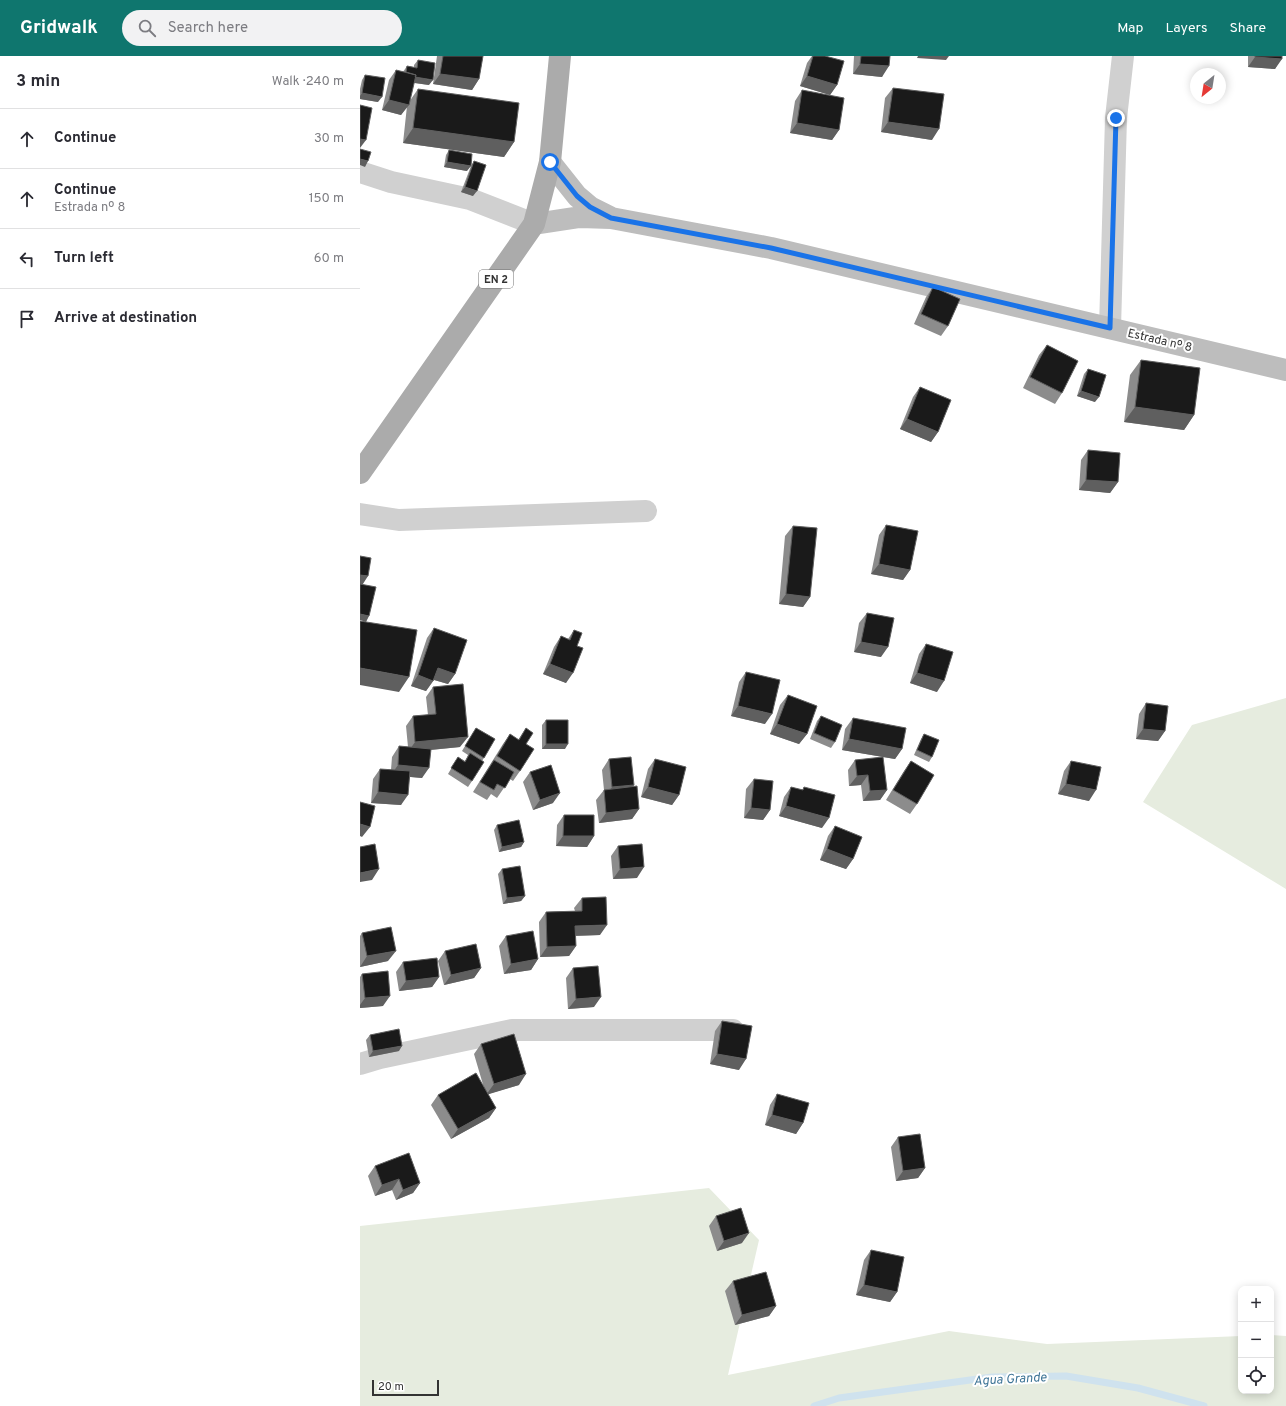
<!DOCTYPE html>
<meta charset="utf-8">
<style>
body{margin:0;font-family:Overpass,sans-serif;background:#f2f2f3;color:#2b2b33}
.controls{position:absolute;right:12px;bottom:12px;display:grid;overflow:hidden;border-radius:8px;box-shadow:0 2px 10px #0003}
.controls button{width:36px;height:36px;display:grid;place-items:center;padding:0;border:0;border-bottom:1px solid #e1e1e2;background:#fff;color:#2b2b33;font:20px sans-serif}
.compass{position:absolute;left:830px;top:12px;width:36px;height:36px;border-radius:50%;background:#fff;box-shadow:0 2px 10px #0003;rotate:210deg}
.scale{position:absolute;left:12px;bottom:10px;width:67px;box-sizing:border-box;padding-left:4px;border:2px solid #333;border-top:0;font-size:11px;line-height:14px;white-space:nowrap;color:#333;-webkit-text-stroke:3px #fff;paint-order:stroke}
.stop{position:absolute;width:12px;height:12px;margin:-9px;border:3px solid #1a73e8;border-radius:50%;background:#fff}
.stop.end{background:#1a73e8;border-color:#fff;box-shadow:0 1px 4px #0008}
.list{margin:0;padding:0;list-style:none}
h2{display:flex;justify-content:space-between;align-items:center;height:52px;margin:0;padding:0 16px;font-size:17px}
h2 small{font-size:13px;font-weight:400;color:#7c7c81}
.list li{display:grid;grid-template-columns:26px 1fr auto;gap:12px;align-items:center;box-sizing:border-box;height:60px;padding:0 16px;border-top:1px solid #e1e1e2}
.list b{display:block;font-size:15px;white-space:nowrap}
.list p{margin:0;font-size:13px;white-space:nowrap;color:#7c7c81}
.list em{font-size:13px;font-style:normal;color:#7c7c81}
.icon{flex:none;width:22px;height:22px;fill:none;stroke:currentColor;stroke-width:2;stroke-linecap:round;stroke-linejoin:round}
.map{position:relative;flex:none;width:926px;height:1350px;overflow:hidden}
header{display:flex;align-items:center;gap:24px;box-sizing:border-box;height:56px;padding:0 20px;background:#0f766e;color:#fff}
header strong{font-size:19px}
nav{display:flex;gap:22px;margin-inline-start:auto;font-size:14px}
.search{width:280px;height:36px;background:#f2f2f3;display:flex;align-items:center;gap:10px;box-sizing:border-box;padding:0 14px;border-radius:22px;color:#7c7c81;font-size:15px}
main{display:flex}
aside{flex:1;background:#fff}
.map>svg:first-child{display:block}
</style>
<header>
<strong>Gridwalk</strong>
<div class="search"><svg class="icon" aria-label="search" viewBox="0 0 24 24"><circle cx="10" cy="10" r="6"/><path d="M15 15l6 6"/></svg>Search here</div>
<nav><a>Map</a><a>Layers</a><a>Share</a></nav>
</header>
<main>
<aside>
<h2>3 min<small>Walk · 240 m</small></h2>
<ul class="list">
<li><svg class="icon" aria-label="ahead" viewBox="0 0 24 24"><path d="M12 20V5M6 11l6-6 6 6"/></svg><div><b>Continue</b></div><em>30 m</em></li>
<li><svg class="icon" aria-label="ahead" viewBox="0 0 24 24"><path d="M12 20V5M6 11l6-6 6 6"/></svg><div><b>Continue</b><p>Estrada nº 8</p></div><em>150 m</em></li>
<li><svg class="icon" aria-label="left" viewBox="0 0 24 24"><path d="M17 20v-9H6M10 6l-5 5 5 5"/></svg><div><b>Turn left</b></div><em>60 m</em></li>
<li><svg class="icon" aria-label="arrive" viewBox="0 0 24 24"><path d="M6 21V4h12l-3 4 3 4H6"/></svg><div><b>Arrive at destination</b></div></li>
</ul>
</aside>
<div class="map">
<svg width="926" height="1350" viewBox="0 0 926 1350">
<rect width="100%" height="100%" fill="#fff"/>
<path fill="#e6ecdf" d="M926,642V833L783,746L832,669Z
M349,1132L399,1184L368,1319L589,1275L687,1288L881,1280V1335H911V1279L926,1280V1350H0V1170Z"/>
<g fill="none" stroke-linecap="round" stroke-linejoin="round">
<path stroke="#cfe2ee" stroke-width="7" d="M454,1350L479,1342L632,1321L706,1320L778,1332L844,1350"/>
<path stroke="#d0d0d0" stroke-width="22" d="M0,116L31,126L110,143L174,168
M750,272L756,62L763,0
M0,458L39,464L286,455
M0,1008L20,1002L152,974H373"/>
<path stroke="#bdbdbd" stroke-width="22" d="M190,106L217,140L230,151L250,161
M174,168L220,161L251,162L411,192L926,314"/>
<path stroke="#ababab" stroke-width="22" d="M0,417L174,168L190,106L200,0"/>
</g>
<path fill="#8c8c8c" d="M77,0H123L119,23L112,34L73,28Z
M452,0H465L477,29L470,39L440,30L447,7Z
M494,0H530L522,21L493,18Z
M887,0H922L915,13L888,11V0Z
M58,4L69,29L54,27L49,46L58,33L154,86L144,101L43,87L47,50L41,59L22,54L29,24L36,14L43,16L47,10L54,11V9Z
M5,19L18,46L0,43V33L2,24Z
M533,32L572,84L521,76L525,42Z
M442,34L479,74L472,84L430,77L435,45Z
M89,94L107,115L84,111L86,99Z
M114,105L113,140L101,136L111,110Z
M573,231L588,270L581,280L554,268L566,241Z
M687,289L702,337L695,348L663,332L679,299Z
M781,304L834,359L824,374L764,366L770,319Z
M728,313L735,346L717,340L724,318Z
M560,331L578,376L571,386L540,373L553,341Z
M728,394L758,426L750,437L719,434L721,404Z
M526,469L550,514L543,524L511,518L519,479Z
M433,470L450,541L443,551L419,548L425,480Z
M507,557L521,601L494,596L499,567Z
M74,572L95,618L88,628L74,624L66,635L51,630L67,582Z
M214,574L217,590L206,627L183,618L194,591L201,580L208,583Z
M566,588L577,636L550,627L559,598Z
M386,616L405,668L371,660L379,626Z
M73,631L100,691L71,694L62,722L50,721L41,749L11,747L13,723L20,713L31,714L32,701L39,690L48,691L46,670L53,660L68,659L66,641Z
M428,639L447,678L439,688L410,678L420,649Z
M786,647L805,675L798,685L776,683L779,658Z
M461,660L475,686L471,692L450,683L457,665Z
M493,662L542,693L535,703L482,694L485,673Z
M186,664L205,693H182V669Z
M116,672L135,683L122,705L112,725L108,731L88,718L98,701L105,705L108,699L102,695Z
M166,672V688L160,715L153,725L150,723L137,742L131,738L127,744L113,736L143,688L150,678L158,684Z
M564,678L572,701L569,706L554,699L561,683Z
M249,703L274,729L273,730L279,753L272,763L239,767L236,744L244,734L242,714Z
M295,703L319,739L312,749L281,741L288,713Z
M495,704L527,734L520,744L503,745L501,729L489,730L488,714Z
M551,705L557,748L550,758L526,744L544,715Z
M711,705L729,745L698,738L704,715Z
M170,716L193,747L173,754L163,726Z
M394,723L410,754L403,764L384,762L386,733Z
M431,731L442,734L444,731L462,772L419,760L424,741Z
M204,759L234,780L227,791L196,790L197,769Z
M137,769L164,786L161,791L139,796L134,774Z
M475,770L493,803L486,813L460,804L468,780Z
M258,790L277,822L253,823L251,800Z
M142,813L165,840L161,845L143,848L138,818Z
M222,842L240,879L215,880L216,890L209,900L180,901L179,866L186,856L215,855L214,852Z
M2,877L28,905L0,911V880Z
M146,880L178,903L171,914L144,918L139,890Z
M85,895L121,912L114,922L84,929L78,905Z
M43,906L79,921L72,931L39,935L36,916Z
M213,912L234,951L208,953L206,922Z
M2,918L23,950L0,952V921Z
M362,965L379,1014L350,1008L355,975Z
M10,979L39,995L9,1001L6,984Z
M121,988L159,1029L128,1038L136,1052L129,1062L91,1083L71,1049L78,1039L124,1032L114,998Z
M417,1038L443,1067L436,1078L405,1069L410,1049Z
M538,1081L565,1112L558,1122L536,1125L531,1091Z
M15,1110L60,1127L53,1137L36,1144L32,1134L15,1140L8,1120Z
M356,1160L382,1187L357,1195L349,1170Z
M511,1194L537,1236L530,1246L496,1239L504,1204Z
M373,1225L416,1250L409,1260L375,1269L365,1235Z"/>
<path fill="#5f5f5f" d="M558,0H589L586,4L557,2Z
M895,1L922,3L915,13L888,11Z
M500,8L529,10L522,21L493,18Z
M80,18L119,23L112,34L73,28Z
M46,20L73,24L69,29L42,25Z
M447,20L477,29L470,39L440,30Z
M2,37L22,41L18,46L0,43V40Z
M29,44L49,49L41,59L22,54Z
M528,66L579,73L572,84L521,76Z
M437,67L479,74L472,84L430,77Z
M53,72L154,86L144,101L43,87Z
M0,83L6,84L0,92Z
M0,103L8,105L5,111L0,109Z
M87,106L111,110L107,115L84,111Z
M105,131L117,135L113,140L101,136Z
M721,335L739,341L735,346L717,340Z
M775,351L834,359L824,374L764,366Z
M547,363L578,376L571,386L540,373Z
M726,424L758,426L750,437L719,434Z
M519,508L550,514L543,524L511,518Z
M0,519L8,520L1,531L0,530Z
M426,538L450,541L443,551L419,548Z
M0,558L9,560L6,566L0,564Z
M501,586L528,591L521,601L494,596Z
M190,608L213,617L206,627L183,618Z
M0,612L49,621L39,636L0,629Z
M78,612L95,618L88,628L71,623Z
M557,617L584,625L577,636L550,627Z
M58,619L73,625L66,635L51,630Z
M378,650L412,658L405,668L371,660Z
M417,668L447,678L439,688L410,678Z
M783,673L805,675L798,685L776,683Z
M108,681L100,691L48,696L55,686Z
M489,683L542,693L535,703L482,694Z
M186,688H208L205,693H182Z
M38,709L69,712L62,722L31,719Z
M508,719L501,729L489,730L497,720Z
M706,728L736,734L729,745L698,738Z
M274,729L267,739L245,741L252,731Z
M288,731L319,739L312,749L281,741Z
M527,734L520,744L503,745L510,735Z
M18,736L48,739L41,749L11,747Z
M200,737L193,747L173,754L180,744Z
M426,750L469,762L462,772L419,760Z
M391,752L410,754L403,764L384,762Z
M279,753L272,763L239,767L246,757Z
M0,768L10,771L2,781L0,780Z
M203,780H234L227,791L196,790Z
M164,786L161,791L139,796L142,791Z
M467,793L493,803L486,813L460,804Z
M284,811L277,822L253,823L260,813Z
M19,813L12,824L0,826V817Z
M165,840L161,845L143,848L147,842Z
M247,869L240,879L208,880L215,870Z
M216,890L209,900L180,901L187,891Z
M36,895L28,905L0,911L7,900Z
M178,903L171,914L144,918L151,908Z
M121,912L114,922L84,929L91,919Z
M79,921L72,931L39,935L46,925Z
M30,940L23,950L0,952V949L5,942Z
M241,941L234,951L208,953L216,943Z
M42,990L39,995L9,1001L13,995Z
M357,998L386,1003L379,1014L350,1008Z
M166,1018L159,1029L126,1039L134,1028Z
M136,1052L129,1062L91,1083L98,1073Z
M412,1059L443,1067L436,1078L405,1069Z
M565,1112L558,1122L536,1125L543,1115Z
M39,1123L32,1134L15,1140L22,1129Z
M60,1127L53,1137L36,1144L43,1134Z
M389,1177L382,1187L357,1195L364,1185Z
M504,1229L537,1236L530,1246L496,1239Z
M416,1250L409,1260L375,1269L382,1259Z"/>
<path fill="#1a1a1a" stroke="#5f5f5f" d="M83,0H123L119,23L80,18Z
M453,0H465L484,5L477,29L447,20Z
M501,0H530L529,10L500,8Z
M895,0H922V3L895,1Z
M58,4L75,7L73,24L55,21L56,19L46,16L47,10L57,12Z
M36,14L56,19L49,49L29,44Z
M5,19L25,22L22,41L2,37Z
M533,32L584,38L579,73L528,66Z
M58,33L159,47L154,86L53,72Z
M442,34L484,42L479,74L437,67Z
M0,49L12,52L6,84L0,83Z
M0,93L11,96L8,105L0,103Z
M89,94L112,98L111,110L87,106Z
M114,105L126,109L117,135L105,131Z
M573,231L600,243L588,270L561,258Z
M687,289L718,305L702,337L670,321Z
M781,304L840,312L834,359L775,351Z
M728,313L746,319L739,341L721,335Z
M560,331L591,344L578,376L547,363Z
M728,394L760,397L758,426L726,424Z
M526,469L558,475L550,514L519,508Z
M433,470L457,472L450,541L426,538Z
M0,500L11,502L8,520L0,519Z
M0,528L16,531L9,560L0,558Z
M507,557L534,562L528,591L501,586Z
M0,565L57,574L49,621L0,612Z
M74,572L107,584L95,618L78,612L73,625L58,619Z
M214,574L222,577L217,590L223,592L213,617L190,608L201,580L210,584Z
M566,588L593,596L584,625L557,617Z
M386,616L420,624L412,658L378,650Z
M103,628L108,681L55,686L53,660L76,658L73,631Z
M428,639L457,650L447,678L417,668Z
M786,647L808,650L805,675L783,673Z
M461,660L482,669L475,686L454,677Z
M493,662L546,672L542,693L489,683Z
M186,664H208V688H186Z
M116,672L135,683L124,702L105,690Z
M166,672L173,677L166,688L174,693L160,715L137,700L150,678L159,684Z
M564,678L579,684L572,701L557,694Z
M39,690L71,693L69,712L38,709Z
M110,697L124,706L112,725L91,712L98,701L105,706Z
M271,701L274,729L252,731L249,703Z
M523,701L527,734L510,735L508,719L497,720L495,704Z
M295,703L326,711L319,739L288,731Z
M134,704L154,716L145,732L137,728L134,734L120,726Z
M551,705L574,719L557,748L533,734Z
M711,705L741,711L736,734L706,728Z
M191,709L200,737L180,744L170,716Z
M20,713L50,715L48,739L18,736Z
M394,723L413,725L410,754L391,752Z
M277,730L279,753L246,757L244,734Z
M431,731L443,734L444,731L475,739L469,762L426,750Z
M0,746L15,750L10,771L0,768Z
M204,759H234V780H203Z
M159,764L164,786L142,791L137,769Z
M475,770L502,781L493,803L467,793Z
M15,788L19,813L0,817V791Z
M282,788L284,811L260,813L258,790Z
M160,810L165,840L147,842L142,813Z
M246,841L247,869L215,870L216,890L187,891L186,856L222,855V842Z
M31,871L36,895L7,900L2,877Z
M173,875L178,903L151,908L146,880Z
M116,888L121,912L91,919L85,895Z
M77,902L79,921L46,925L43,906Z
M238,910L241,941L216,943L213,912Z
M28,915L30,940L5,942L2,918Z
M362,965L392,970L386,1003L357,998Z
M39,973L42,990L13,995L10,979Z
M154,978L166,1018L134,1028L121,988Z
M116,1017L136,1052L98,1073L78,1039Z
M417,1038L449,1047L443,1067L412,1059Z
M560,1078L565,1112L543,1115L538,1081Z
M49,1097L60,1127L43,1134L39,1123L22,1129L15,1110Z
M381,1152L389,1177L364,1185L356,1160Z
M511,1194L544,1201L537,1236L504,1229Z
M406,1216L416,1250L382,1259L373,1225Z"/>
<g fill="none" stroke-linecap="round" stroke-linejoin="round">
<path stroke="#1a73e8" stroke-width="5" d="M190,106L217,140L230,151L251,162L411,192L750,272L756,62"/>
</g>
<g text-anchor="middle" stroke-width="4" stroke-linejoin="round" paint-order="stroke">
<rect fill="#fff" stroke="#707070" stroke-width="1" x="119" y="214" width="34" height="18" rx="3"/>
<g font-size="11" font-weight="bold" fill="#333">
<text x="136" y="227">EN 2</text>
</g>
<g font-size="12" fill="#333" stroke="#fff">
<text transform="translate(800 284) rotate(13)" y="4">Estrada nº 8</text>
</g>
<g font-size="13" font-style="italic" fill="#3f7597" stroke="#fff">
<text transform="translate(650 1322) rotate(-3)" y="5">Agua Grande</text>
</g>
</g>
</svg>
<div class="controls">
<button>+</button>
<button>−</button>
<button><svg class="icon" aria-label="locate" viewBox="0 0 24 24"><circle cx="12" cy="12" r="6"/><path d="M12 2v4M12 18v4M2 12h4M18 12h4"/></svg></button>
</div>
<svg class="compass" viewBox="-18 -18 36 36"><path d="M0-13l5 13h-10z" fill="#e53935"/><path d="M0 13l5-13h-10z" fill="#7c7c81"/></svg>
<div class="scale">20 m</div>
<div class="stop" style="left:190px;top:106px"></div>
<div class="stop end" style="left:756px;top:62px"></div>
</div>
</main>
